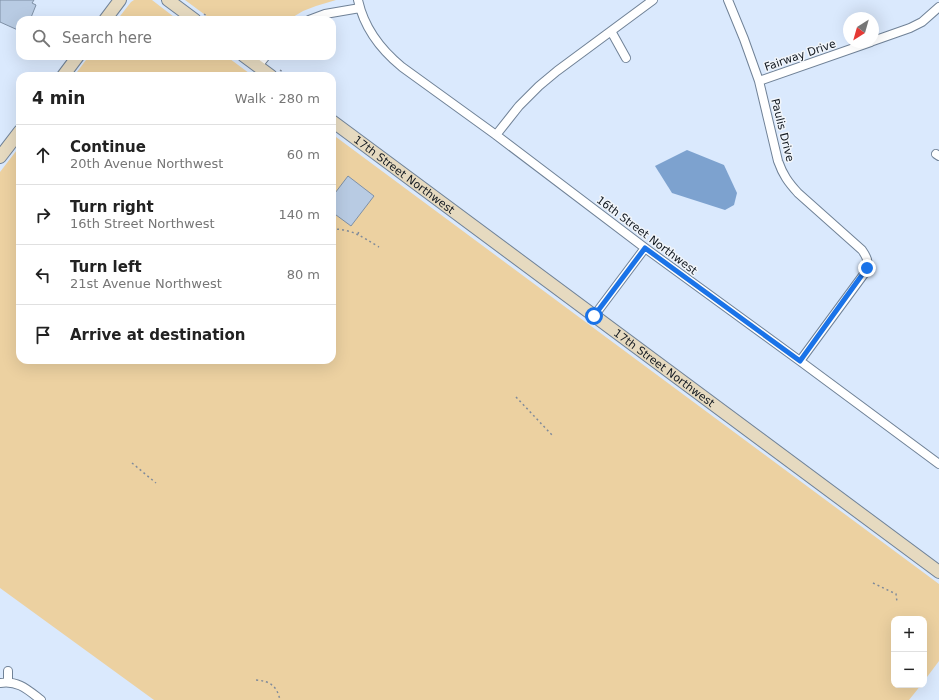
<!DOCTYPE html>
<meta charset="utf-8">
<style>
body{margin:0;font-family:"DejaVu Sans",sans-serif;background:#f6f6f6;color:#222}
.controls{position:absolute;right:12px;bottom:12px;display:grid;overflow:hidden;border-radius:8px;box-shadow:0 4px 16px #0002}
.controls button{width:36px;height:36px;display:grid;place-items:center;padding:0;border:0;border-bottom:1px solid #e0e0e0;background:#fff;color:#222;font:20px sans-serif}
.compass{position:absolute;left:843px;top:12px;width:36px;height:36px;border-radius:50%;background:#fff;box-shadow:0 4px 16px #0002;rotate:217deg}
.stop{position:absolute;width:12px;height:12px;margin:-9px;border:3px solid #1a73e8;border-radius:50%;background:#fff}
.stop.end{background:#1a73e8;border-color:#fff;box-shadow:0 1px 4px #0008}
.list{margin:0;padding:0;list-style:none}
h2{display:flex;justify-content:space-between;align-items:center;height:52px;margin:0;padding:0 16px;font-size:17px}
h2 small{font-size:13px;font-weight:400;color:#767676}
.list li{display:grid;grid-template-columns:26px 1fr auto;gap:12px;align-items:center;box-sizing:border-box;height:60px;padding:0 16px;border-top:1px solid #e0e0e0}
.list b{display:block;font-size:15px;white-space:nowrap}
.list p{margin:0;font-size:13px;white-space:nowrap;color:#767676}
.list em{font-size:13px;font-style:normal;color:#767676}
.icon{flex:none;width:22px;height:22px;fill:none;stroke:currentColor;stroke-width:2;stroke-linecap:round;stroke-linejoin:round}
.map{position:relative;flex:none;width:939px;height:700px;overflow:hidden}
.search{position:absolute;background:#fff;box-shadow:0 4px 16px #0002;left:16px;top:16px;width:320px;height:44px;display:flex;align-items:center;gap:10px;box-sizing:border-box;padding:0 14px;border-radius:12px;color:#767676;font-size:15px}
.panel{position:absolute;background:#fff;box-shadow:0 4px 16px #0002;left:16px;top:72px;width:320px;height:292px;border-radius:12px}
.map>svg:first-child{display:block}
</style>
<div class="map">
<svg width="939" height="700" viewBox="0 0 939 700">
<rect width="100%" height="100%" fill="#dae9fd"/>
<path fill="#ecd1a1" d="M134,0H152L178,20H117L131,2Z
M185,0H336L316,6L303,11L288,20H212Z
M89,56H226L253,76H74Z
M332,134L939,584V661L924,681V619H894V685H921L909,700H154L0,588V172L20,146V360H332Z"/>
<path fill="#7da2cf" d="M687,150L724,165L737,193L734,205L725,210L672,193L655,166Z"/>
<path fill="#b8cbe3" stroke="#7e90a6" d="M0,0H34L32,3L36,5L30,20H20V31L0,22Z
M348,176L374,196L351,226L332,212V197Z"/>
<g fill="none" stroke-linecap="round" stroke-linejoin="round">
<g stroke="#708297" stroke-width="10">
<path id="street" d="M358,0C364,28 380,49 402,67L496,135L645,248L800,361L939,464
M728,0L744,39L759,81L778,161C783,175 788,182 798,193L862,250C869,260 869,264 864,274L800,361
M309,20L325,14L360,8
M611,31L626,58
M873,41L910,28L922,22L939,7
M258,66L266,56
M759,81L871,42
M496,135L519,106L539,86L557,71L653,0
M936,154L939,156
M594,316L645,248
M8,682V671
M0,683C18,680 28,690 41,700"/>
</g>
<g stroke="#708297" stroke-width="14">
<g id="secondary">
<path d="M168,0L195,20"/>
<path d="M105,20L120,0"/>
<path d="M244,56L271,76"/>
<path d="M63,76L78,56"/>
<path id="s1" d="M332,121L939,572"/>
<path d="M0,157L20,131"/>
</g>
</g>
<path stroke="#808b9a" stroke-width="1.5" stroke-dasharray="2 3" stroke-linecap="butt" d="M204,14L212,20
M280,70L288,76
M332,229C353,229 362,237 379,247
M358,234L359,231
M516,397L552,435
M132,463L156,483
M873,583L896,594L897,602
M256,680C270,681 277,686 280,700"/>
<use href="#street" stroke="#fff" stroke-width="8"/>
<use href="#secondary" stroke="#e6dac0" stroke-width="12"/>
</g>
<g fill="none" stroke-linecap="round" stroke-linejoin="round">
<path stroke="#1a73e8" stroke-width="5" d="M594,316L645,248L800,361L867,268"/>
</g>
<g text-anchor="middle" stroke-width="3" stroke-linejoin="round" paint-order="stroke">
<g font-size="11" fill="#10171f" stroke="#f1f5fa">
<text transform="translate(800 55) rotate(-19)" y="4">Fairway Drive</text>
<text transform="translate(783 130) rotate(76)" y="4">Paulis Drive</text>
<text dy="4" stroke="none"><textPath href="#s1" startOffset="90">17th Street Northwest</textPath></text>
<text transform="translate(647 235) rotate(37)" y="4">16th Street Northwest</text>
<text dy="4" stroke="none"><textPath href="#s1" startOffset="414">17th Street Northwest</textPath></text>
</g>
</g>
</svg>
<div class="controls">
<button>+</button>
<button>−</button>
</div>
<svg class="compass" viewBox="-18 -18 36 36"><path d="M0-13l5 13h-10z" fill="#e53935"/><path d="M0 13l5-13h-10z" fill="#767676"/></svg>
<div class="stop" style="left:594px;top:316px"></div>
<div class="stop end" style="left:867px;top:268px"></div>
<div class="search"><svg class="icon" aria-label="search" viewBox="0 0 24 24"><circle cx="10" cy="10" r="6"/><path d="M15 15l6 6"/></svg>Search here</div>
<section class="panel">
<h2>4 min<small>Walk · 280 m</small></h2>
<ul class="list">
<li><svg class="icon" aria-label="ahead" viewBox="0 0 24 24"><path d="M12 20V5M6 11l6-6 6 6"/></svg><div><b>Continue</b><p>20th Avenue Northwest</p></div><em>60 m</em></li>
<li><svg class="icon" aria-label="right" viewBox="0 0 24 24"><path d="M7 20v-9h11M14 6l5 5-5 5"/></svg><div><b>Turn right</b><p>16th Street Northwest</p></div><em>140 m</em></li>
<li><svg class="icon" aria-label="left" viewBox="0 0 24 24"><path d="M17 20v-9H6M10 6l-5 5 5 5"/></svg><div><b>Turn left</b><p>21st Avenue Northwest</p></div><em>80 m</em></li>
<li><svg class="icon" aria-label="arrive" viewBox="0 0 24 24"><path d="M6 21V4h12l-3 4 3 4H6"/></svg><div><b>Arrive at destination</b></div></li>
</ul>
</section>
</div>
